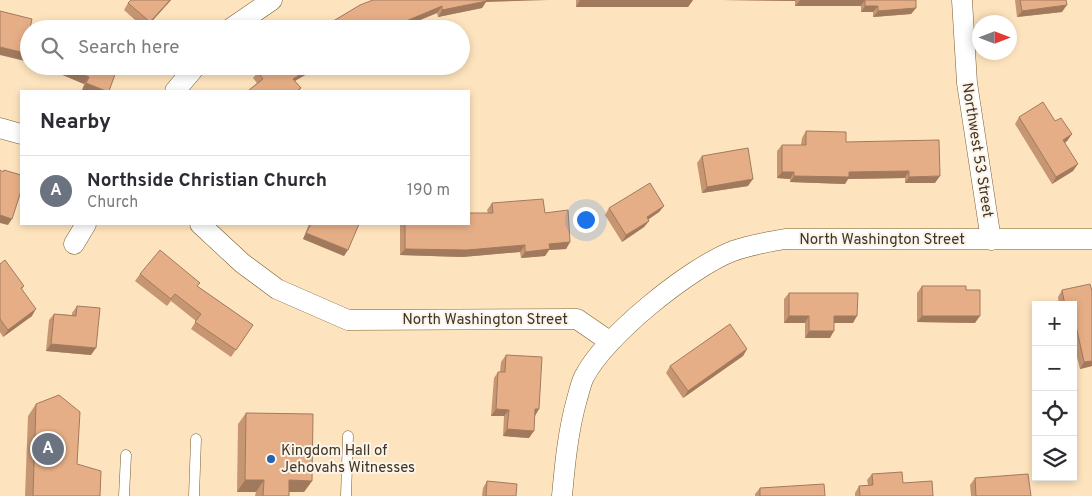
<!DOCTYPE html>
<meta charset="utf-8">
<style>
body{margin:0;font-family:Overpass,sans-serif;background:#f7f7f7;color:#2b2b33}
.controls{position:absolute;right:15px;bottom:15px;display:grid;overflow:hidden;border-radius:0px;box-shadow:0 2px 8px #0003}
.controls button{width:45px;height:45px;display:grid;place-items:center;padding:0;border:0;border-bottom:1px solid #e1e1e2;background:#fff;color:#2b2b33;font:25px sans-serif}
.compass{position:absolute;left:972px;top:15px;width:45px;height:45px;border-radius:50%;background:#fff;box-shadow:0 2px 8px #0003;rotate:90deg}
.you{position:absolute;left:585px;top:219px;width:18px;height:18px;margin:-12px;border:4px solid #fff;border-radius:50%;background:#1a73e8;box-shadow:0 0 0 8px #1a73e833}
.badge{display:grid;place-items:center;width:32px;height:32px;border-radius:50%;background:#0f766e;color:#fff;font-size:16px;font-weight:700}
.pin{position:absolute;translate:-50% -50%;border:2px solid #fff;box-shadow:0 1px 5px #0006}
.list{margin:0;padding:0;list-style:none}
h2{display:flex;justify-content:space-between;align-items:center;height:65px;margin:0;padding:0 20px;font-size:21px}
h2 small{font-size:16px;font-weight:400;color:#7c7c81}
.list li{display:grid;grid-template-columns:32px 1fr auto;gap:15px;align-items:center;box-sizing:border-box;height:70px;padding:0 20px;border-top:1px solid #e1e1e2}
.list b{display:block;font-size:19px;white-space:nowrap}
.list p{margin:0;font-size:16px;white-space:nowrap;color:#7c7c81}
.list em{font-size:16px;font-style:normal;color:#7c7c81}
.icon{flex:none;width:28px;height:28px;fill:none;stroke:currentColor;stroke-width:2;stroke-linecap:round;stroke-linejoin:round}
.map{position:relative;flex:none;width:1092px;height:496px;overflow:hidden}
.search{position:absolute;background:#fff;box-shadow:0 2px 8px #0003;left:20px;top:20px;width:450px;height:55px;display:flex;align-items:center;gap:12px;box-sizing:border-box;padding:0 18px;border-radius:28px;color:#7c7c81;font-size:19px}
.panel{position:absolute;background:#fff;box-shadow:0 2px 8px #0003;left:20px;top:90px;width:450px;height:135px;border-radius:0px}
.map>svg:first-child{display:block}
</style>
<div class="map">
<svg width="1092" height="496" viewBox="0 0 1092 496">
<rect width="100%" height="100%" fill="#fee4be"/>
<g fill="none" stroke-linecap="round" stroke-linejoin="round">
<g stroke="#795d31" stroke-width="11">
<path id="service" d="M124,496L126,455
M194,496L196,439
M346,496L348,436"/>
</g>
<g stroke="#795d31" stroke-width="21">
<path id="minor" d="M962,0L967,83L991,240
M230,29L272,0
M175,91L196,66
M0,128L21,134
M200,224L242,263L277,289L348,320L577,319L609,341
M74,244L86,224
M562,496C565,463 568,431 577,399C579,392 581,383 584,377C605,336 689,268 733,251C750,245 767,242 785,239H1092"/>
</g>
<use href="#service" stroke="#fff" stroke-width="10"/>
<use href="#minor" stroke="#fff" stroke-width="20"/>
</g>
<path fill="#c69673" d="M171,0L145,29L124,10L128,3Z
M576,0H693L688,7H576Z
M722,0H916V8L911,14L873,17V12H861V6H795V1Z
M1015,0H1066L1062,12L1017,17Z
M486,2L482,8L438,17L437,13L398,29H320L360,5Z
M45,66H118L82,90L84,84L58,73L59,70Z
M284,68L301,88L299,91H248L257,83L253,78L258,72Z
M1019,117L1055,121L1072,134L1067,141L1065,143L1073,171L1052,184L1015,124Z
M806,131L846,142L935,183H905V178L848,179L845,184L790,182V179L777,178V151L782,145H801L802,138Z
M702,156L748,186L702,193L697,163Z
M492,203L545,213L570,242L566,249L549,250L545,256L521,258L520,252L462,257L400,255V224H469L488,213L487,210Z
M664,206L659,212L648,219L649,221L644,227L622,242L605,215L609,208Z
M309,224H359L344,256L303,239Z
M0,264L24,286L22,289L32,316L3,337L0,332Z
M140,274L197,286L253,325L231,357L191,329L196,321L171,301L167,306L135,281Z
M922,286L966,290L975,323L917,322V293Z
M1062,290L1092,291V366L1080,369L1073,341V305H1059L1058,297Z
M789,293L853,323H834L830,338H805V323H784V299Z
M77,306L91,355L46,351L49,320L54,314L72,315V313Z
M747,349L743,356L683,398L666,373L670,366Z
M506,355L534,416L529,438L503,436L504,416H491L494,378L498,372H500L501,362Z
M36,404L77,464L100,496H25L28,416Z
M246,413L312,481L304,492H289V496H255L256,492H237L238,424Z
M872,474L903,483L933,496H855V493L859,486L868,485L867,480Z
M975,478L1031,496H971L970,485Z
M487,481L516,496H482L483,488Z
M760,488L825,496H755V494Z"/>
<path fill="#a17a5e" d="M170,0H171L145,29L150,22Z
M483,0H548L486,2L482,8L438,17L442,10Z
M580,0H693L688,7H576Z
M722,0H796L795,1Z
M800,0H865L861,6H795Z
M1067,5L1062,12L1017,17L1022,11Z
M442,6L437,13L398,29H387Z
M865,6H878L873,12H861Z
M916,8L911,14L873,17L878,11Z
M0,47L29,54V62L0,55Z
M45,66H62L59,70Z
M314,66H321L288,85L293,79Z
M63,67L89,77L84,84L58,73Z
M86,83L106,91H85L82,90Z
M1072,134L1067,141L1058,147L1063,140Z
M1078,164L1073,171L1052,184L1056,177Z
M909,171L905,178L848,179L845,184L790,182L794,176L849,172Z
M782,172H794L790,179L777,178Z
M940,176L935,183H905L909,177Z
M753,179L748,186L702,193L707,187Z
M664,206L659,212L642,224L647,217Z
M0,215L12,219L8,225L0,223Z
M649,221L644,227L622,242L626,235Z
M306,233L348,250L344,256L303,239Z
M570,242L566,249L549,250L545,256L521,258L525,252L549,244Z
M525,245L520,252L462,257L400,255L405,249Z
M36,309L32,316L3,337L8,330Z
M789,316H809L805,323H784Z
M834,316H857L853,323H830Z
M922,316H980L975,323L917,322Z
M809,331H834L830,338H805Z
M51,344L96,348L91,355L46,351Z
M747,349L743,356L683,398L688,391Z
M1092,361V366L1080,369L1084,362Z
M496,409L509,410L504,416H491Z
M535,409H539L535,416Z
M507,429L534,431L529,438L503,436Z
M245,480H264L256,492H237Z
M289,480L312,481L304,492H281Z"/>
<path fill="#e6ae86" stroke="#a17a5e" d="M131,0H170L150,22L128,3Z
M373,0H486L487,1L442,10V6L387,29H320L360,5Z
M865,0H916V8L878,11V6H865Z
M1020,0H1066L1067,5L1022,11Z
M0,11L32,19L30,28L32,29H29V54L0,47Z
M71,23L85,29H69Z
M63,66H118L109,91H106L86,83L89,77Z
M265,66H283L284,68L286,66H314L293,79L301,88L297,91H250L249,90L263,79L258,72Z
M1043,102L1055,121L1061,118L1072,134L1063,140L1078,164L1056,177L1019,117Z
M806,131L846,132V142L939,140L940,176L909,177V171L849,172V177L794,176V172H782V145H806Z
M748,148L753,179L707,187L702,156Z
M0,170L3,172L4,170L21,175V191L12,219L0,215Z
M650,183L664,206L647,217L649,221L626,235L609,208Z
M543,199L545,213L568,210L570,242L549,244L550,249L525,252V245L467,250L405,249V224H469V213H493L492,203Z
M311,224H359L348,250L306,233Z
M160,250L200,283L197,286L253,325L236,350L195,322L201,314L175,294L171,299L140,274Z
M5,260L24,286L21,288L36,309L8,330L0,319V264Z
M1090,284L1092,291V361L1084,362L1074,317H1073V305H1065L1062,290Z
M922,286H966V290H980V316H922Z
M789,293H858L857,316H834V331H809V316H789Z
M77,306L100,308L96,348L51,344L54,314L76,316Z
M730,324L747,349L688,391L670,366Z
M506,355L542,357L539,409H535L534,431L507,429L509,410L496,409L498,372H505Z
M59,395L80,412L77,464L101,471L100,496H33L36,404Z
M246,413L313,414L312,481L289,480V496H263L264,480H245Z
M902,472L903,483L932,481L933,496H860L859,486L873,485L872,474Z
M1028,474L1031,496H976L975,478Z
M487,481L517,484L516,496H486Z
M824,484L825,496H760V488Z"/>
<circle fill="#2462b3" stroke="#fbf4eb" stroke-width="2" cx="271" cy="459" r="5"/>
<g text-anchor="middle" stroke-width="4" stroke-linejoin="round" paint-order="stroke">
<g font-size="15" fill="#423522" stroke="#fbf4eb">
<text transform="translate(978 150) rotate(81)" y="5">Northwest 53 Street</text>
<text x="882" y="244">North Washington Street</text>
<text x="485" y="324">North Washington Street</text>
</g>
<g font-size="15" fill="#423522" stroke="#fbf4eb" text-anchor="start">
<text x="281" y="455">Kingdom Hall of<tspan x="281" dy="17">Jehovahs Witnesses</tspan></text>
</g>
</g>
</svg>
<div class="controls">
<button>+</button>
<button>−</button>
<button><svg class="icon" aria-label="locate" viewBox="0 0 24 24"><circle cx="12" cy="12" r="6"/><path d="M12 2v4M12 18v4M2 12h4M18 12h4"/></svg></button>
<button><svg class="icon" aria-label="layers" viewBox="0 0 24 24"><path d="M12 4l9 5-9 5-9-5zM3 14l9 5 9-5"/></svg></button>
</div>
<svg class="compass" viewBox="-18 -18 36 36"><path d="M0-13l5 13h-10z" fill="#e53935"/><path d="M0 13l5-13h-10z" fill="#7c7c81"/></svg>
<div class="you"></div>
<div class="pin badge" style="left:48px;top:449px;background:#6b7280">A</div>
<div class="search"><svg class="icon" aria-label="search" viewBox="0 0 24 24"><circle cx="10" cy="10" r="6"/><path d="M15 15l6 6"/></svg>Search here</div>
<section class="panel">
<h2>Nearby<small></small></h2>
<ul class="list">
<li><span class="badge" style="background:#6b7280">A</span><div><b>Northside Christian Church</b><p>Church</p></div><em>190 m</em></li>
</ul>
</section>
</div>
